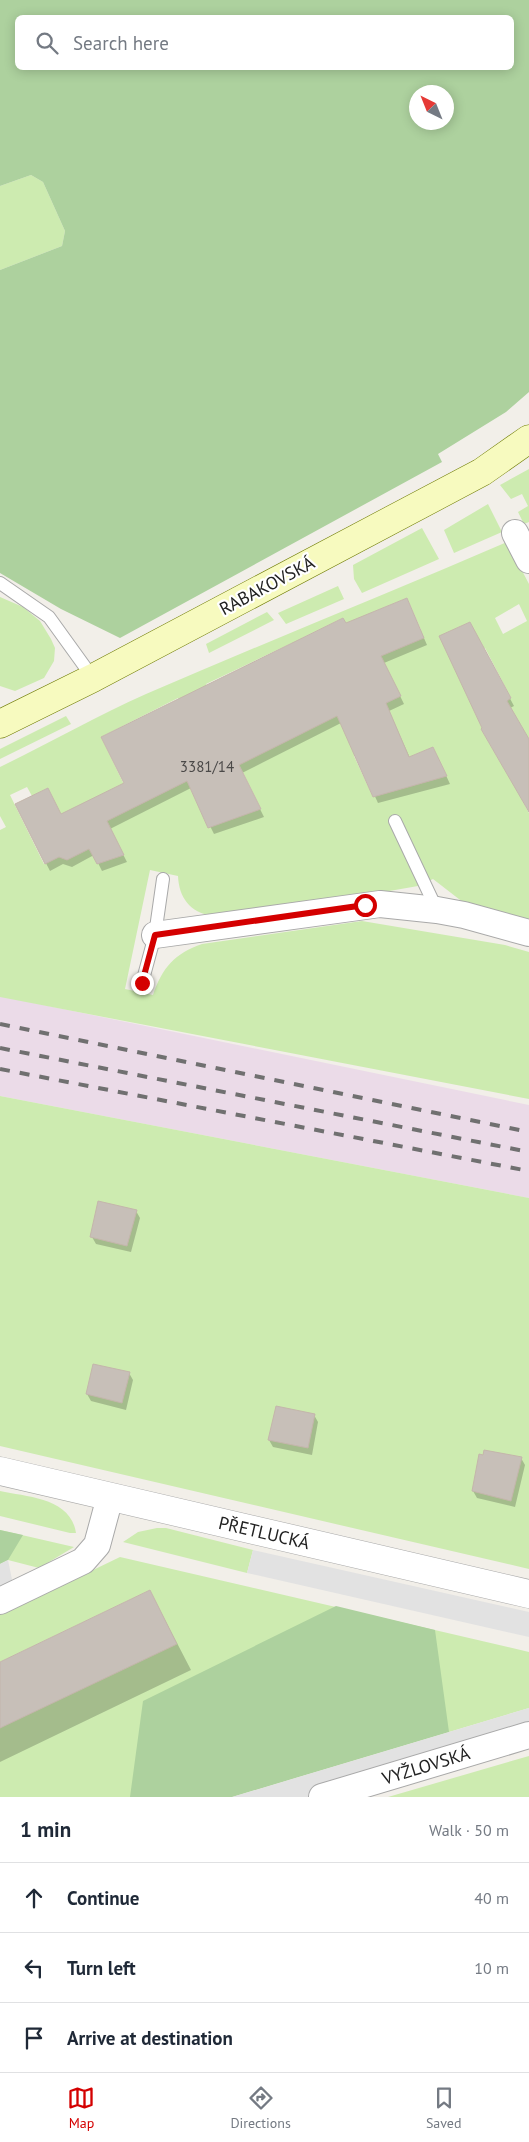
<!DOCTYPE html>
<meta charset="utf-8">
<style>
body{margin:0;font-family:"PT Sans",sans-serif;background:#f2f2f3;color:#1f2937}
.compass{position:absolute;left:409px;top:85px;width:45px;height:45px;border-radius:50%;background:#fff;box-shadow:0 2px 12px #0003;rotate:317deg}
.stop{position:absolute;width:15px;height:15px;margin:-11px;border:4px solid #d40000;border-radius:50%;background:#fff}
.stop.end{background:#d40000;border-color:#fff;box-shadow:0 1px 5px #0008}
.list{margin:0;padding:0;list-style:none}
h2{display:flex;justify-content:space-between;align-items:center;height:65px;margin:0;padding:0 20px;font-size:21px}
h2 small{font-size:16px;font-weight:400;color:#747a83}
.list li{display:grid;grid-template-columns:32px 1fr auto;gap:15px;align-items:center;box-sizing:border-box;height:70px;padding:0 20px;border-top:1px solid #e0e1e3}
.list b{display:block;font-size:19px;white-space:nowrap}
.list em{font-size:16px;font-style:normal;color:#747a83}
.icon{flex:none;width:28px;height:28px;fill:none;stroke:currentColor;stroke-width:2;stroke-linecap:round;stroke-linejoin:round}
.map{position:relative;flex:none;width:529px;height:1797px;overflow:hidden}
.search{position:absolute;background:#fff;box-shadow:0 2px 12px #0003;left:15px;right:15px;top:15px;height:55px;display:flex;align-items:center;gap:12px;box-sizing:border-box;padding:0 18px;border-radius:8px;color:#747a83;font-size:19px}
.sheet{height:275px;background:#fff}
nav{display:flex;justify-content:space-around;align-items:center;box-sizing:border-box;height:70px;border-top:1px solid #e0e1e3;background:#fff;font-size:14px;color:#747a83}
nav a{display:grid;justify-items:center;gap:2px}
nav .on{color:#d40000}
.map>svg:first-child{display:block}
</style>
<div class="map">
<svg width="529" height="1797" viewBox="0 0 529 1797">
<rect width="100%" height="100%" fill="#f2efe9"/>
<path fill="#ebdbe8" d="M0,996L529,1105V1198L0,1096Z"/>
<path fill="#cdebb0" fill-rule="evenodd" d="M31,175L43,182L65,231L62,246L0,270V186Z
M529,469V522L524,524L518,512L528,506L522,494L511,499L500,485Z
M488,504L502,532L454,553L444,530Z
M422,528L439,559L362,593L354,579L353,565Z
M507,542L529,584V739L514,714L502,719L496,706L511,698L485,648L483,649L470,622L440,636L482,728L481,729L513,784L529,796L522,800L529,813V924L464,903L433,879L418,886L361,896L212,916C190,912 179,898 178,876L150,870L125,989L153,995C162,968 175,953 202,944L362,921L505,945L529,952V1099L0,997V830L6,827L0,816V767C49,743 97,716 146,694C266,642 387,594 507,542ZM407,598L421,630L402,638L373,612ZM519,604L527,621L503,634L495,618ZM343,618L363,658L302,638ZM292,643L303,733L269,750L260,733L218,708L206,684ZM350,695L401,696L360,716ZM178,698L199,741L225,736L261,809L208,827L187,781L135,807L101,737ZM400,736L409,757L433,747L447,776L373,797L354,756ZM27,787L32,796L48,788L77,848L74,856L67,860L59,857L44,864L10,795Z
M338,586L344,599L286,624L278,613Z
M0,597L23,607L40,621L51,639L55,648L54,661L44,678L15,691L0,686Z
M267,612L274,620L209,653L206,644Z
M66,716L71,724L0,759V749Z
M0,1096L529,1198V1569L0,1446Z
M0,1491C28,1497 71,1498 76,1533H70L0,1516Z
M157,1528H166L253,1550L247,1573L123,1542L138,1532Z
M0,1530L74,1547L39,1568L8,1560L0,1564Z
M120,1557L529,1652V1708L232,1797H0V1728L176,1643L150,1590L0,1662V1615Z
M529,1756V1797H388Z"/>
<path fill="#add19e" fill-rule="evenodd" d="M0,0H529V392L506,412L438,454L442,462L120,638L61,609L0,573V270L62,246L65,231L43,182L31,175L0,186ZM18,18H512V68H18ZM416,92H446V122H416Z
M0,1530L23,1535L8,1560L0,1564Z
M336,1606L435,1630L449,1732L232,1797H130L143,1701Z"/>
<path fill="#e2e2e2" d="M253,1550L529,1612V1637L247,1573Z
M8,1560L15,1594L0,1601V1564Z
M529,1708V1735L322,1797H232Z"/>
<path fill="#0003" d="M407,599L427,645L384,663L404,704L389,711L410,758L437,756L450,784L378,803L341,723L242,773L264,817L214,834L191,788L110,829L127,862L102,871L94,855L72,867L63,864L50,871L16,805L61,815L125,784L345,625Z
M470,623L514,706L510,708L529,741V811L484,728Z
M136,1211L140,1218L131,1252L96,1244L92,1237Z
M129,1373L133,1380L126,1410L91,1401L87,1394Z
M314,1415L318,1422L312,1455L273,1447L269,1440Z
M521,1458L525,1465L515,1507L477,1498L473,1491Z
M150,1591L191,1670L0,1762V1663Z"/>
<path fill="#c7bfb8" stroke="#c4b6ab" d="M407,598L424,638L381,656L401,696L386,703L409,757L433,747L447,776L373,797L337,716L239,765L261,809L208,828L187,781L107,821L124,855L97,864L89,849L67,860L59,857L45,864L15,804L48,788L61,814L124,783L101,737L343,618L346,623Z
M470,622L511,698L507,701L529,739V812L481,729L482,728L439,636Z
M98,1201L137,1210L127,1246L90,1237Z
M93,1364L130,1372L122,1403L86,1394Z
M276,1406L315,1414L308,1448L268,1440Z
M484,1450L522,1457L511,1501L472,1491L479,1454L483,1455Z
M150,1590L177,1644L0,1728V1662Z"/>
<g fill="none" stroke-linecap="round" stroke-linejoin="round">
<g stroke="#a9a9a9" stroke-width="14">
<path id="service" d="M0,583L49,617L93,678
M395,821L437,910
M142,983L155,935L163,879"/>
</g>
<g stroke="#a9a9a9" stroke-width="28">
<path id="minor" d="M515,533L529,560
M155,935L380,904L437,910L464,915L529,933
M0,1601L83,1561L97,1545L110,1497
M322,1797L529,1735"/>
</g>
<g stroke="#a9a9a9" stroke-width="29">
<path id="tertiary" d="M0,1471L529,1594"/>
</g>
<g stroke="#707d05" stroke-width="29">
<path id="secondary" d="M0,724L93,678L482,472L529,439"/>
</g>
<use href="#service" stroke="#fff" stroke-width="12"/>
<use href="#minor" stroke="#fff" stroke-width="26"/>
<use href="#tertiary" stroke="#fff" stroke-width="28"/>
<use href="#secondary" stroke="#f7fabf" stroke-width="28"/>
<path stroke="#707070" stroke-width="4" stroke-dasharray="10 10" stroke-linecap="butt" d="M0,1024L529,1132
M0,1048L529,1152
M0,1069L529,1171"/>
</g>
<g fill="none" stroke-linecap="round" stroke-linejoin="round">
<path stroke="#d40000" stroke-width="6" d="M142,983L155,935L365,905"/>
</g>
<g text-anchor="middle" stroke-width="4.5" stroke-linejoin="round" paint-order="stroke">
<g font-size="15" fill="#4b4948">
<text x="207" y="772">3381/14</text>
</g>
<g font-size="18" fill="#222" stroke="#fff">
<text transform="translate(267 586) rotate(-28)" y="6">RABAKOVSKÁ</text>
<text transform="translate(264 1533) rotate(13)" y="6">PŘETLUCKÁ</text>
<text transform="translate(426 1766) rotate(-17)" y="6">VYŽLOVSKÁ</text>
</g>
</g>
</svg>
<svg class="compass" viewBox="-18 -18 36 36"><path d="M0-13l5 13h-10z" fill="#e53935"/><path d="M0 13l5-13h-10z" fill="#747a83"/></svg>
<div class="stop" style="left:365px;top:905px"></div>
<div class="stop end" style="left:142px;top:983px"></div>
<div class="search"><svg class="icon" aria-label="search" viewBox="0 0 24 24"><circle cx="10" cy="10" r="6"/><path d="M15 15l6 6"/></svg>Search here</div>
</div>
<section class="sheet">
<h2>1 min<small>Walk · 50 m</small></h2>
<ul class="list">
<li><svg class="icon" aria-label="ahead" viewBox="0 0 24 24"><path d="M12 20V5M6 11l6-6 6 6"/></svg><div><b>Continue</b></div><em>40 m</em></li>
<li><svg class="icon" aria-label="left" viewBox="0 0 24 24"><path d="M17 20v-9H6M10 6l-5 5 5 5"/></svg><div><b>Turn left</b></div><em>10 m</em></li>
<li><svg class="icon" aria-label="arrive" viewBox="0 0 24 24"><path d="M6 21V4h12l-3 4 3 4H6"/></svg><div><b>Arrive at destination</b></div></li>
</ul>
</section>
<nav>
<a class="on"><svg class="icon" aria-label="map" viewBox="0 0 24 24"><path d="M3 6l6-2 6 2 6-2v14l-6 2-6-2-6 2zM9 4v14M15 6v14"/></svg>Map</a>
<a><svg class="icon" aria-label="directions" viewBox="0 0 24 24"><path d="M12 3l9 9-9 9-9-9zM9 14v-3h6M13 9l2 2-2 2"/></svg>Directions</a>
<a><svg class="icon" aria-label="saved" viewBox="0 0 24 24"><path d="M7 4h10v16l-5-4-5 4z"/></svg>Saved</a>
</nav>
